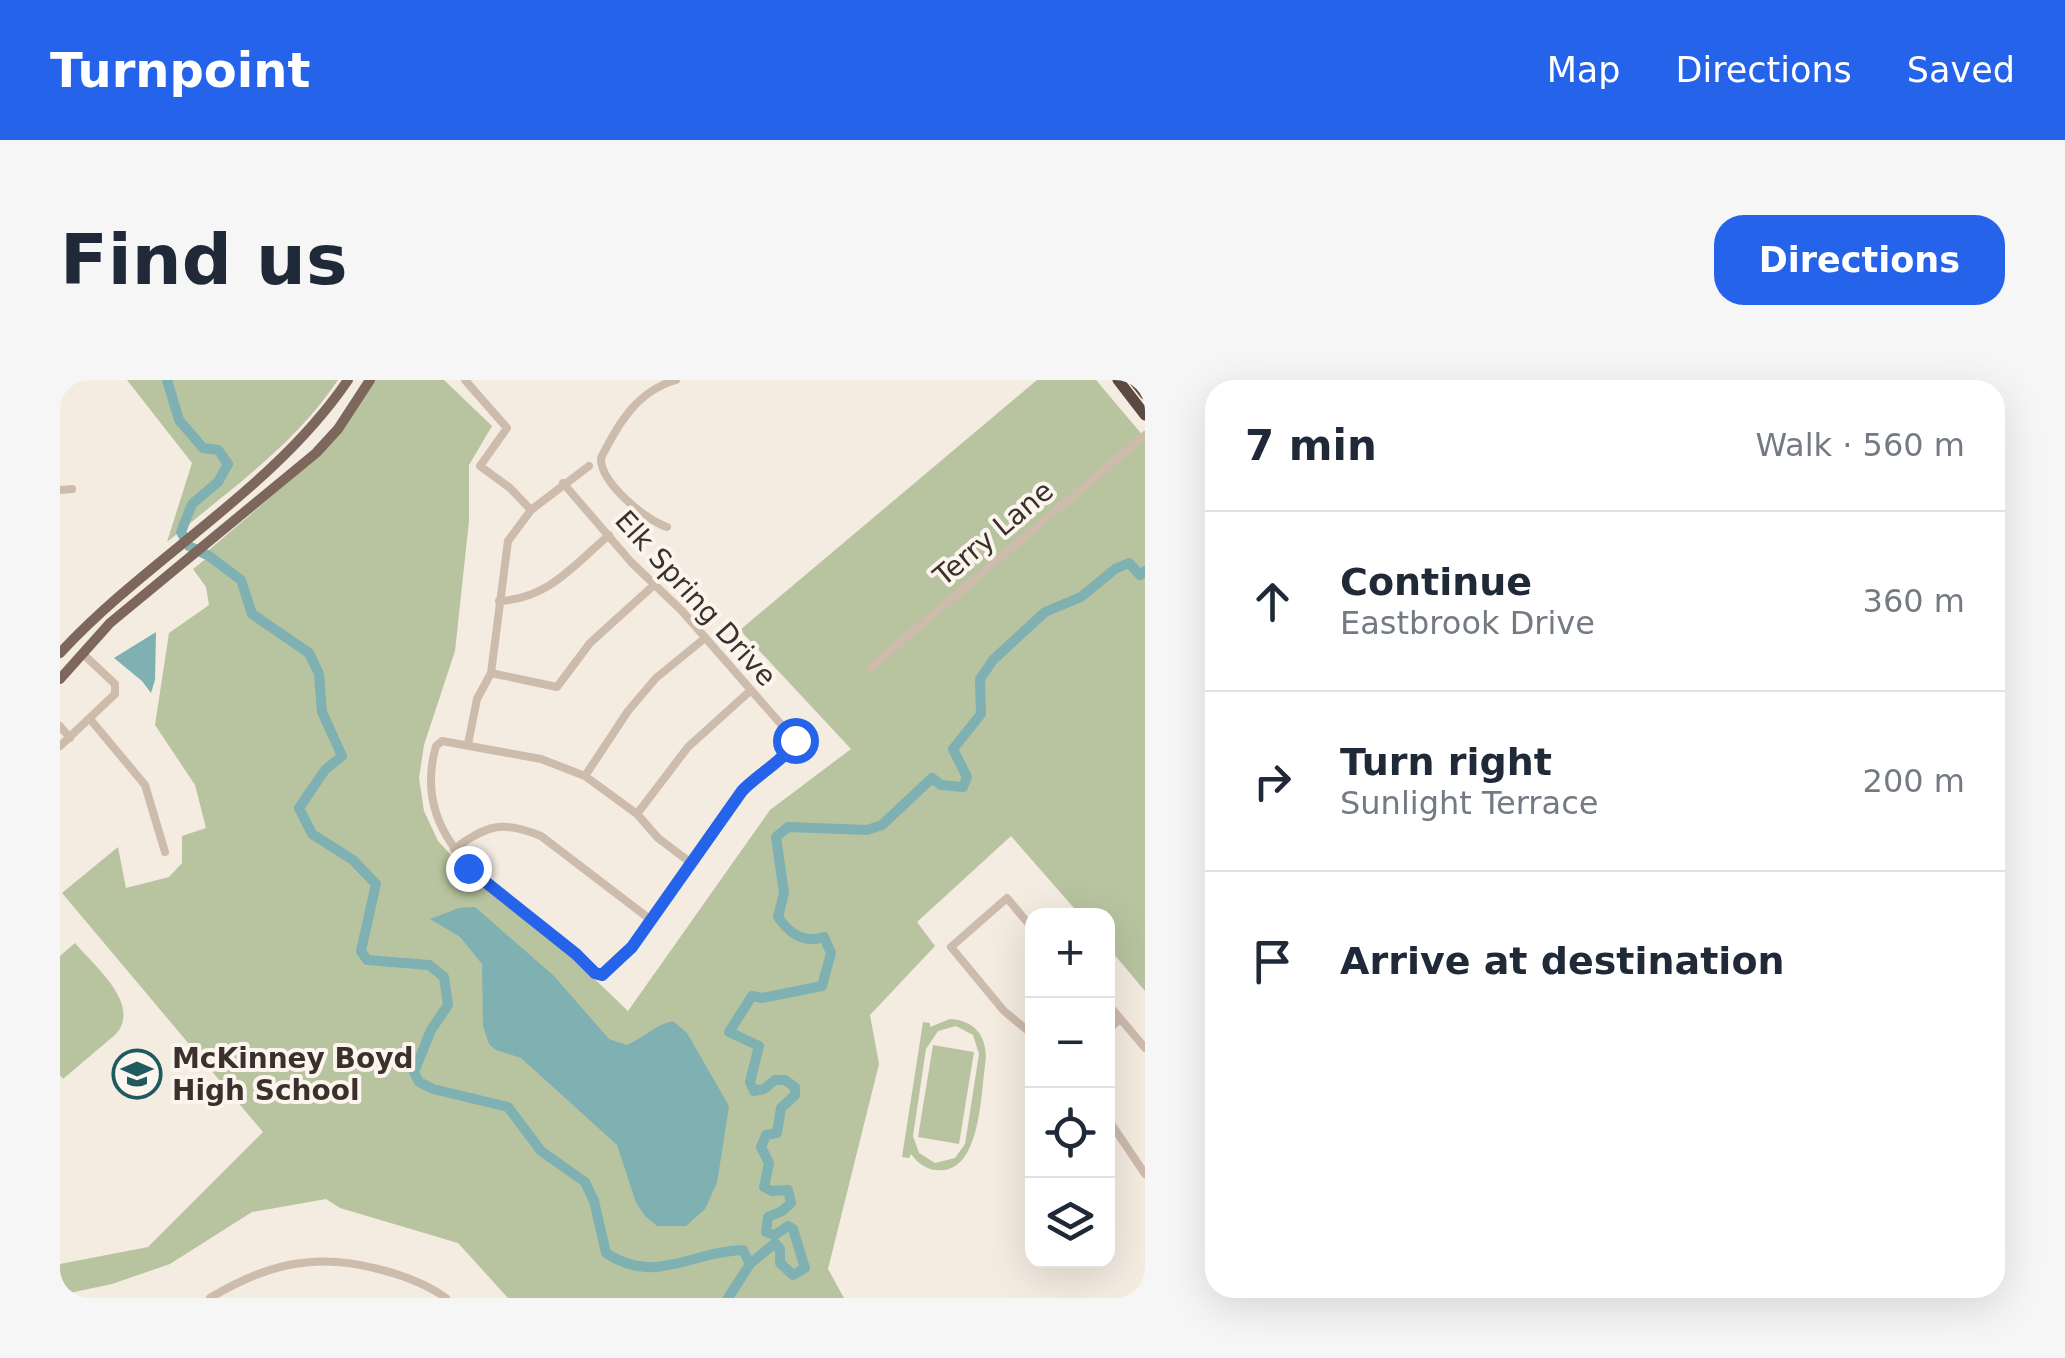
<!DOCTYPE html>
<meta charset="utf-8">
<style>
body{margin:0;font-family:"DejaVu Sans",sans-serif;background:#f6f6f7;color:#1f2937}
.controls{position:absolute;right:30px;bottom:30px;display:grid;overflow:hidden;border-radius:20px;box-shadow:0 10px 40px #0002}
.controls button{width:90px;height:90px;display:grid;place-items:center;padding:0;border:0;border-bottom:2px solid #e0e1e3;background:#fff;color:#1f2937;font:50px sans-serif}
.stop{position:absolute;width:30px;height:30px;margin:-22px;border:8px solid #2563eb;border-radius:50%;background:#fff}
.stop.end{background:#2563eb;border-color:#fff;box-shadow:0 2px 10px #0008}
.list{margin:0;padding:0;list-style:none}
h2{display:flex;justify-content:space-between;align-items:center;height:130px;margin:0;padding:0 40px;font-size:42px}
h2 small{font-size:32px;font-weight:400;color:#747a83}
.list li{display:grid;grid-template-columns:65px 1fr auto;gap:30px;align-items:center;box-sizing:border-box;height:180px;padding:0 40px;border-top:2px solid #e0e1e3}
.list b{display:block;font-size:38px;white-space:nowrap}
.list p{margin:0;font-size:32px;white-space:nowrap;color:#747a83}
.list em{font-size:32px;font-style:normal;color:#747a83}
.icon{flex:none;width:55px;height:55px;fill:none;stroke:currentColor;stroke-width:2;stroke-linecap:round;stroke-linejoin:round}
.map{position:relative;flex:none;width:1085px;height:918px;overflow:hidden;border-radius:30px}
header{display:flex;align-items:center;gap:60px;box-sizing:border-box;height:140px;padding:0 50px;background:#2563eb;color:#fff}
header strong{font-size:48px}
nav{display:flex;gap:55px;margin-inline-start:auto;font-size:35px}
.intro{display:flex;align-items:center;justify-content:space-between;box-sizing:border-box;height:240px;padding:0 60px}
h1{margin:0;font-size:70px}
.button{padding:25px 45px;border-radius:30px;background:#2563eb;color:#fff;font-size:35px;font-weight:700}
main{display:flex;gap:60px;padding:0 60px}
aside{flex:1;background:#fff;border-radius:30px;box-shadow:0 10px 40px #0002}
.map>svg:first-child{display:block}
</style>
<header>
<strong>Turnpoint</strong>
<nav><a>Map</a><a>Directions</a><a>Saved</a></nav>
</header>
<div class="intro"><h1>Find us</h1><a class="button">Directions</a></div>
<main>
<div class="map">
<svg width="1085" height="918" viewBox="0 0 1085 918">
<rect width="100%" height="100%" fill="#f4ebe1"/>
<path fill="#b8c4a0" fill-rule="evenodd" d="M67,0H278C234,66 168,111 107,162L132,83Z
M313,0H384L432,46L409,85V141L395,271L364,365L359,398L364,431L378,461L401,486L518,583L568,631L710,430L791,369L680,250L977,0H1036L1085,58V611L1048,567V536L1020,535L951,456L857,542L875,566L810,635L819,684L768,889L784,918H448L398,863L280,828L266,819L192,832L110,884L52,904L0,915V884L88,867L203,752L2,513L58,467L66,508L109,497L122,483V456L146,448L135,405L95,345L109,253L149,225L146,207L133,189L147,178L143,175L240,92Z
M15,563C34,586 82,624 56,654L3,699L0,695V576Z
M890,639C913,640 926,654 926,678C921,708 922,784 885,790C870,792 859,785 851,774L849,778L842,777L863,642L870,643V647ZM896,646L913,655L919,674L905,764L895,778L875,783L859,773L853,756L866,669L878,651Z
M873,665L914,672L899,764L858,757Z"/>
<path fill="#7fb0b2" d="M96,252L95,300L91,313L82,301L54,278Z
M415,527L494,596L549,659L567,665C584,658 594,645 613,641L627,653L669,726L657,803L645,829L626,846H597L585,836L576,823L557,765L461,678L436,670L429,664L423,646L422,584L400,557L370,539L399,528Z"/>
<g fill="none" stroke-linecap="round" stroke-linejoin="round">
<path stroke="#7fb0b2" stroke-width="10" d="M107,0L119,40L143,68L158,70L168,84L158,102L132,124L121,152L129,166L149,176L181,200L192,234L249,273L259,294L262,332L282,376L265,390L239,428L252,454L293,480L316,504L301,571L307,580L369,585L384,597L388,625L371,650L354,692L359,702L373,709L448,727L481,771L525,802L534,821L546,873C596,906 632,871 683,870L690,884L668,918
M690,884L715,863L720,869V883L733,895L745,888L733,849L728,846L715,855L706,852L708,837L722,831L731,823L728,810L712,811L704,807L709,783L701,767L706,755L717,753L721,728L735,715V707L725,700H715L704,709L694,711L690,702L699,666L669,652L692,616L702,618L762,606L771,573L764,557C743,564 729,553 718,537L724,513L716,457L728,447L807,450L822,445L872,398L881,405L903,407L907,397L893,369L921,334L920,299L933,280L985,232L1021,217L1055,189L1069,183L1080,195L1085,191"/>
<path stroke="#cdbbac" stroke-width="8" d="M405,0L447,48L420,86L450,108L471,130
M0,8L9,0
M503,103L571,182L622,231L733,358L735,367L693,399L682,411L572,567L542,595C527,590 503,563 488,551C428,503 350,457 376,366L382,361L481,379L525,396L577,434L598,458L631,483
M0,110L12,109
M607,147C585,140 540,102 541,78C558,44 577,11 616,0
M439,221C488,219 513,186 549,155
M811,287L1085,55
M431,293L497,307L530,263L594,205
M30,339L85,405L105,472
M0,346L10,358
M408,364L417,319L431,293L448,161L471,130L529,86
M0,366L55,314V304L23,274
M525,396L568,331L596,298L645,258
M577,434L628,367L690,311
M394,469C427,445 442,440 481,456L591,540
M972,548L947,518L891,567L944,631L972,654
M1048,624L1085,668
M1048,650L1060,639
M1048,739L1085,794
M150,918C203,886 252,872 314,888C340,894 364,902 386,918"/>
<path stroke="#7d675c" stroke-width="10" d="M0,273C90,176 213,110 288,0
M0,299L50,243L256,73L278,49L310,0"/>
<path stroke="#5c4a42" stroke-width="11" d="M1058,0L1085,35
M1074,0L1085,14"/>
</g>
<g fill="none" stroke-linecap="round" stroke-linejoin="round">
<path stroke="#2563eb" stroke-width="12" d="M408,488L516,574L535,593L542,595L572,567L682,411C694,397 733,374 735,360"/>
</g>
<defs>
<g id="school-ring" transform="scale(2.5)"><circle r="9.5" fill="#fbf5ee" stroke="#1f5a5e" stroke-width="1.5"/><path d="M0-5L7-2L0 1L-7-2ZM-4 1L0 2.5L4 1V4Q0 6-4 4Z" fill="#1f5a5e"/></g>
</defs>
<g fill-rule="evenodd">
<use href="#school-ring" x="77" y="694"/>
</g>
<g text-anchor="middle" stroke-width="8" stroke-linejoin="round" paint-order="stroke">
<g font-size="28" fill="#3b302b" stroke="#fbf5ee">
<text transform="translate(933 153) rotate(-40)" y="10">Terry Lane</text>
<text transform="translate(636 218) rotate(48)" y="10">Elk Spring Drive</text>
</g>
<g font-size="28" font-weight="bold" fill="#3b302b" stroke="#fbf5ee" text-anchor="start">
<text x="112" y="688">McKinney Boyd<tspan x="112" dy="32">High School</tspan></text>
</g>
</g>
</svg>
<div class="controls">
<button>+</button>
<button>−</button>
<button><svg class="icon" aria-label="locate" viewBox="0 0 24 24"><circle cx="12" cy="12" r="6"/><path d="M12 2v4M12 18v4M2 12h4M18 12h4"/></svg></button>
<button><svg class="icon" aria-label="layers" viewBox="0 0 24 24"><path d="M12 4l9 5-9 5-9-5zM3 14l9 5 9-5"/></svg></button>
</div>
<div class="stop" style="left:735px;top:360px"></div>
<div class="stop end" style="left:408px;top:488px"></div>
</div>
<aside>
<h2>7 min<small>Walk · 560 m</small></h2>
<ul class="list">
<li><svg class="icon" aria-label="ahead" viewBox="0 0 24 24"><path d="M12 20V5M6 11l6-6 6 6"/></svg><div><b>Continue</b><p>Eastbrook Drive</p></div><em>360 m</em></li>
<li><svg class="icon" aria-label="right" viewBox="0 0 24 24"><path d="M7 20v-9h11M14 6l5 5-5 5"/></svg><div><b>Turn right</b><p>Sunlight Terrace</p></div><em>200 m</em></li>
<li><svg class="icon" aria-label="arrive" viewBox="0 0 24 24"><path d="M6 21V4h12l-3 4 3 4H6"/></svg><div><b>Arrive at destination</b></div></li>
</ul>
</aside>
</main>
